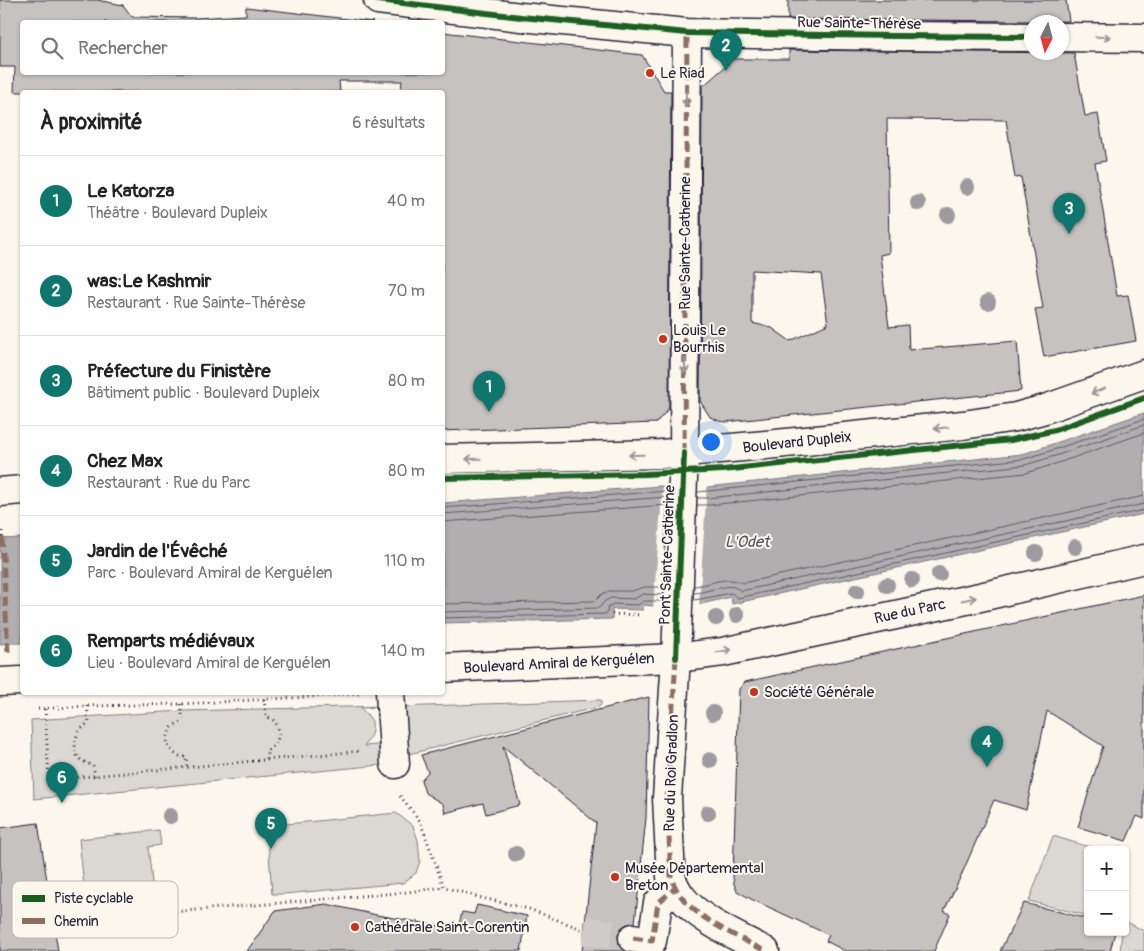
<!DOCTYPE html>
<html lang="fr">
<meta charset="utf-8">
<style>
body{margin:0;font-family:Pangolin,sans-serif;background:#f6f6f6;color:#222}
.controls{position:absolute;right:15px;bottom:15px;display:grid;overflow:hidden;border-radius:5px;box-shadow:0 1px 4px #0004}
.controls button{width:45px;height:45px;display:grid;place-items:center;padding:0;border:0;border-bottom:1px solid #e0e0e0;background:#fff;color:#222;font:25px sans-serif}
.compass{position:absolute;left:1024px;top:15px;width:45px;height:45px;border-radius:50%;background:#fff;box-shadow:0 1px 4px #0004;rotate:186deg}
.you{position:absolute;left:710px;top:441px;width:18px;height:18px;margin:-12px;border:4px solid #fff;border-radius:50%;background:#1a73e8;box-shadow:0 0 0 8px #1a73e833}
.badge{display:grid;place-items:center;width:32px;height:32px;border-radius:50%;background:#0f766e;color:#fff;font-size:16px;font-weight:700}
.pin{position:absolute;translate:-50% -41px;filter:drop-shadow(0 1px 2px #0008)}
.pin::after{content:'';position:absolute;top:26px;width:18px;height:15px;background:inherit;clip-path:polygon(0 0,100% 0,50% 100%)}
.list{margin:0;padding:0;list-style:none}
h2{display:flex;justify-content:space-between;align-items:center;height:65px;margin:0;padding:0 20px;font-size:21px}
h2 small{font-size:16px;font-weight:400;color:#767676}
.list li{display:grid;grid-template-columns:32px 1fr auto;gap:15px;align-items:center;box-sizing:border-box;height:90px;padding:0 20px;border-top:1px solid #e0e0e0}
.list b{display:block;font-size:19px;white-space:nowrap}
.list p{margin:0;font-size:16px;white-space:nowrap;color:#767676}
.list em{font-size:16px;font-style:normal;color:#767676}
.icon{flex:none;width:28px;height:28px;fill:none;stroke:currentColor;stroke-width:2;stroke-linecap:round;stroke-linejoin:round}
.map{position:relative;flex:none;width:1144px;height:951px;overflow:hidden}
.search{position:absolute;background:#fff;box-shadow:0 1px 4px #0004;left:20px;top:20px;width:425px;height:55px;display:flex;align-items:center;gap:12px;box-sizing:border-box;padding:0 18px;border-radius:5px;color:#767676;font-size:19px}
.panel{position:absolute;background:#fff;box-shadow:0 1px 4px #0004;left:20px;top:90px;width:425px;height:605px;border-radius:5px}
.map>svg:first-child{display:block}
</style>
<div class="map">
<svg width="1144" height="951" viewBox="0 0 1144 951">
<rect width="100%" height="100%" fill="#fbf7ec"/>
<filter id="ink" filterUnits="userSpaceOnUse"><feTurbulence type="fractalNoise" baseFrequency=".02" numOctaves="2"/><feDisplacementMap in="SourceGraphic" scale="10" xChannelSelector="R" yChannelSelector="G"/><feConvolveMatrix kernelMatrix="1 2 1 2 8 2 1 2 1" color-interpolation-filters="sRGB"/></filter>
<g filter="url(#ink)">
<path fill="#dbd8d3" stroke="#7e7d87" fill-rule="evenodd" d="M601,700V705L598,707L401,756V763L34,799L31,720L182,711L386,706L397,707ZM385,707L388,744L364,746C371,737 373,733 372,721L361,708Z
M396,813L413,826L418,840L420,861L416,873L403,883L284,894H272L267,826Z
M159,830L161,845L148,847L154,899L169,898L170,906L87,915L79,839Z
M1053,836L1099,850H1088V916L1029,901Z
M1125,921L1144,931V951H1120L1122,932H1125Z"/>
<path fill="#b1aeb0" stroke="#787681" d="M1144,413V514L732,604L731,597L701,604L653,606L644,605L643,610L612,609V619L443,623V503L661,486L707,487L1023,454Z
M22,538V643L0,644V539Z"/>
<path fill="#fbf7ec" d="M663,483L707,485L699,607L653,609Z"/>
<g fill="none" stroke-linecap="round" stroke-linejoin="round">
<path stroke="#5b5a6a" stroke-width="1" d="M698,492L708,491L1024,459L1053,450L1144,419
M697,498H708L1025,465L1055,456L1144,425
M697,505H709L1026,473L1058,463L1144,433
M442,508L668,491
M442,514L667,497
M442,522L667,505
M694,586C713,585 723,575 743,583L1144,496
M694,593C704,593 726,584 734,587C736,588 739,589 741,591L1144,504
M693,600L701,599L730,593C734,593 735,597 738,598L1144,510
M442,604L595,601L602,594L609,591H632L644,587H664
M442,612L599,608L605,601L611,598L634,599L643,594L663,595
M442,618L605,614L607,613L608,607L613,604L638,605L644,601H663"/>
</g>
<path fill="#c6c2c0" stroke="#22223b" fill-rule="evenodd" d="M0,0H97L123,5L132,17L196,18L246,15V7L373,22H22V72H442V32L642,55L664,91H671L669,408L656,423L442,431V92H401L402,81H339L340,92H14L15,67H0Z
M788,0H1066L1069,21L1036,22L1032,21L788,19Z
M789,50L1074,53L1085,116L1098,114L1106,161L1095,163L1117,296L1128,295L1136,341L1044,357L1035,309L1043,308L1021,177L1015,178L1006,120L887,119L889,253L880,255L889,327L908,325L909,350L1017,341L1021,391L726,422L719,421L710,417L700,401L702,87L734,59H789ZM752,270L821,274L828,324L790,341L772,328L752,323Z
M1144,595V819L1137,816L1126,841L1078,827L1103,746L1047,711L1026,810L994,800L961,876L944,911L950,914L934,951H845L826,941L829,935L751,899L737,891L734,884L733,877L739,689L745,682Z
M649,697L646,818L635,923L627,924L621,928L618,935L619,944L625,951H582L596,823L503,746L520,805L486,814L483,803L445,813L443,804L425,793L421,780L428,772L421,755Z
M38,823L58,951H0V828Z
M1024,903L1088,919V932H1115L1110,951H1000Z
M326,904L377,915L458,929L462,912L474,914L477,905L527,916L521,951H247L275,911Z"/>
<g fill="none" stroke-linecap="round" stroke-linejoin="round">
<path stroke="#d0ccc9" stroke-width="28" stroke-dasharray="28 14" stroke-linecap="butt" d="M584,930L633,938"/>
<g stroke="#22223b" stroke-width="31">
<path id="minor" d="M378,0L521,17L687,33L896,36L1032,37
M687,33L684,453L676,658L667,798L671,877C673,883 676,889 680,895C698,920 739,937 765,951
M1062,37L1144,38
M390,692L395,764
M633,938L652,941L658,903L675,888"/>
</g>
<g stroke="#22223b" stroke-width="31">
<path id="major" d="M442,459L661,454L766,445L963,425L1016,417L1045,409L1144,374
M0,492L22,490
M442,668L676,658L723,652L774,641L980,597L1144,559
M0,682L22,681"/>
</g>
<path stroke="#22223b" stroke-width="3" stroke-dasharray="1 4" stroke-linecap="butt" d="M2,537V528
M612,614L646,615
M264,699L266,716C268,717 271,718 273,720C283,730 279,745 267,750V760
M181,704L183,722C167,724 162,744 174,753C178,756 182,757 186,757L187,767
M87,706L89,723C75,731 72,744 78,758L88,764L93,765L95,776
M38,709L87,706L181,704L359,694
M45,709L49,780L361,751
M400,796L420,821L444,887L478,897L529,909L584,930
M91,919L408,892L444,887"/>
<use href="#minor" stroke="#fbf7ec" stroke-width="28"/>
<use href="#major" stroke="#fbf7ec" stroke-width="28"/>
<path stroke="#8d6e63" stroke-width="5" stroke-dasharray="10 5" stroke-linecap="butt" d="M684,453L687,33
M2,537L8,652
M676,658L667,798L671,877C673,883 676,889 680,895C698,920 739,937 765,951
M633,938L652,941L658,903L675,888"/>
<g stroke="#fbf7ec" stroke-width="9">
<path id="cycleway" d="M378,0L521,17L687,33L896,36L1032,37
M442,478L645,474L723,470L1011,440L1055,430L1144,398
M676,658L684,453"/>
</g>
<use href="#cycleway" stroke="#1b5e20" stroke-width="6"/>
</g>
<g fill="#9d9ba0">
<circle cx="967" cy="187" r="8"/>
<circle cx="918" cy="203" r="8"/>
<circle cx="948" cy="215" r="8"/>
<circle cx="988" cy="302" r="8"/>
<circle cx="1075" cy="547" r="8"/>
<circle cx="1036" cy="553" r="8"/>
<circle cx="939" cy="574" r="8"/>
<circle cx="912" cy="580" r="8"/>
<circle cx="887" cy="585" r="8"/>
<circle cx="857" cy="591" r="8"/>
<circle cx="737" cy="615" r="8"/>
<circle cx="716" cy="618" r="8"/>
<circle cx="713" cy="713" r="8"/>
<circle cx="710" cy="760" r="8"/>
<circle cx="708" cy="813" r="8"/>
<circle cx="170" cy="816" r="8"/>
<circle cx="516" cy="854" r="8"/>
</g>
<defs><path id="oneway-shaft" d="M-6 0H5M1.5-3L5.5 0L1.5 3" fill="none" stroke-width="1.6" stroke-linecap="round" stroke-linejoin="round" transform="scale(1.25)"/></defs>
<g stroke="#99979c">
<use href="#oneway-shaft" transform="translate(1103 37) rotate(1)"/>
<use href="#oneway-shaft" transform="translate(686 99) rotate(90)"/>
<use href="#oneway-shaft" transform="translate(685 366) rotate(90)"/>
<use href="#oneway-shaft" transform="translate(1098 391) rotate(159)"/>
<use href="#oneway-shaft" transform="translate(941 428) rotate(174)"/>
<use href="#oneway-shaft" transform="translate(636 455) rotate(179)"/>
<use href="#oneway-shaft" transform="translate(473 459) rotate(179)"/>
<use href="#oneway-shaft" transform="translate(969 599) rotate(-12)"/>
<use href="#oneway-shaft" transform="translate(724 651) rotate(-10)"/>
</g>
</g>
<g fill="#c8321e" stroke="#fbf7ec" stroke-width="2">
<circle cx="650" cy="73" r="5"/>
<circle cx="663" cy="339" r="5"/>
<circle cx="754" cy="692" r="5"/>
<circle cx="615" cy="877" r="5"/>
<circle cx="355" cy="927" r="5"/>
</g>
<g text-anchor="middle" stroke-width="4" stroke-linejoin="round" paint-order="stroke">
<g font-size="15" fill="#22223b" stroke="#fbf7ec">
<text transform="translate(859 23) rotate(1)" y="5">Rue Sainte-Thérèse</text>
<text transform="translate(685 243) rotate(-90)" y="5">Rue Sainte-Catherine</text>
<text transform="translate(797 442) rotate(-6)" y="5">Boulevard Dupleix</text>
<text transform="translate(667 555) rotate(-88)" y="5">Pont Sainte-Catherine</text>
<text transform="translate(910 611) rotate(-12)" y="5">Rue du Parc</text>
<text transform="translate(559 663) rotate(-3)" y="5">Boulevard Amiral de Kerguélen</text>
<text transform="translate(671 773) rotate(-88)" y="5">Rue du Roi Gradlon</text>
</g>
<g font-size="15" fill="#22223b" stroke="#fbf7ec" text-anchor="start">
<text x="660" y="78">Le Riad</text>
<text x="673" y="335">Louis Le<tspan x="673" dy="17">Bourrhis</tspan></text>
<text x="764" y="697">Société Générale</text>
<text x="625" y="873">Musée Départemental<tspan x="625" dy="17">Breton</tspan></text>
<text x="365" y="932">Cathédrale Saint-Corentin</text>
</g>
<g font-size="16" font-style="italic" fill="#545364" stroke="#fbf7ec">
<text x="747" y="547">L'Odet</text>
</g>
</g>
<rect x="12" y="881" width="166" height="57" rx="8" fill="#fbf7ec" stroke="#bab7b7" stroke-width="1"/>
<rect x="22" y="895" width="23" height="7" fill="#1b5e20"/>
<rect x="22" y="918" width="23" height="6" fill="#8d6e63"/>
<g font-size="14" fill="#22223b">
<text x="54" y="903">Piste cyclable</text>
<text x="54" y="926">Chemin</text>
</g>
</svg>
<div class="controls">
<button>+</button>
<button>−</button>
</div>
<svg class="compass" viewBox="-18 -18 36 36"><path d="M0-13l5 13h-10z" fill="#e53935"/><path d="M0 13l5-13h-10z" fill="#767676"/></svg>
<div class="you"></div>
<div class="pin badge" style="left:489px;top:412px">1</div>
<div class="pin badge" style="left:726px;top:71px">2</div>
<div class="pin badge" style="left:1069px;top:234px">3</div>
<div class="pin badge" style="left:987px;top:767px">4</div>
<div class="pin badge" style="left:271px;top:849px">5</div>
<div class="pin badge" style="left:62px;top:803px">6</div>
<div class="search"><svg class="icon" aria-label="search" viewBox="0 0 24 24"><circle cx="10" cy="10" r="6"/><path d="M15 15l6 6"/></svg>Rechercher</div>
<section class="panel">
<h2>À proximité<small>6 résultats</small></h2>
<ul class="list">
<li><span class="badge">1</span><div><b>Le Katorza</b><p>Théâtre · Boulevard Dupleix</p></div><em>40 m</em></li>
<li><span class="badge">2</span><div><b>was:Le Kashmir</b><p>Restaurant · Rue Sainte-Thérèse</p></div><em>70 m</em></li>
<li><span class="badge">3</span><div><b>Préfecture du Finistère</b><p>Bâtiment public · Boulevard Dupleix</p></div><em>80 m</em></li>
<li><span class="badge">4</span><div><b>Chez Max</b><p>Restaurant · Rue du Parc</p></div><em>80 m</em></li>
<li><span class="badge">5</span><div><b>Jardin de l'Évêché</b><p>Parc · Boulevard Amiral de Kerguélen</p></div><em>110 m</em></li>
<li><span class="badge">6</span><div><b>Remparts médiévaux</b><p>Lieu · Boulevard Amiral de Kerguélen</p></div><em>140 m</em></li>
</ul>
</section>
</div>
